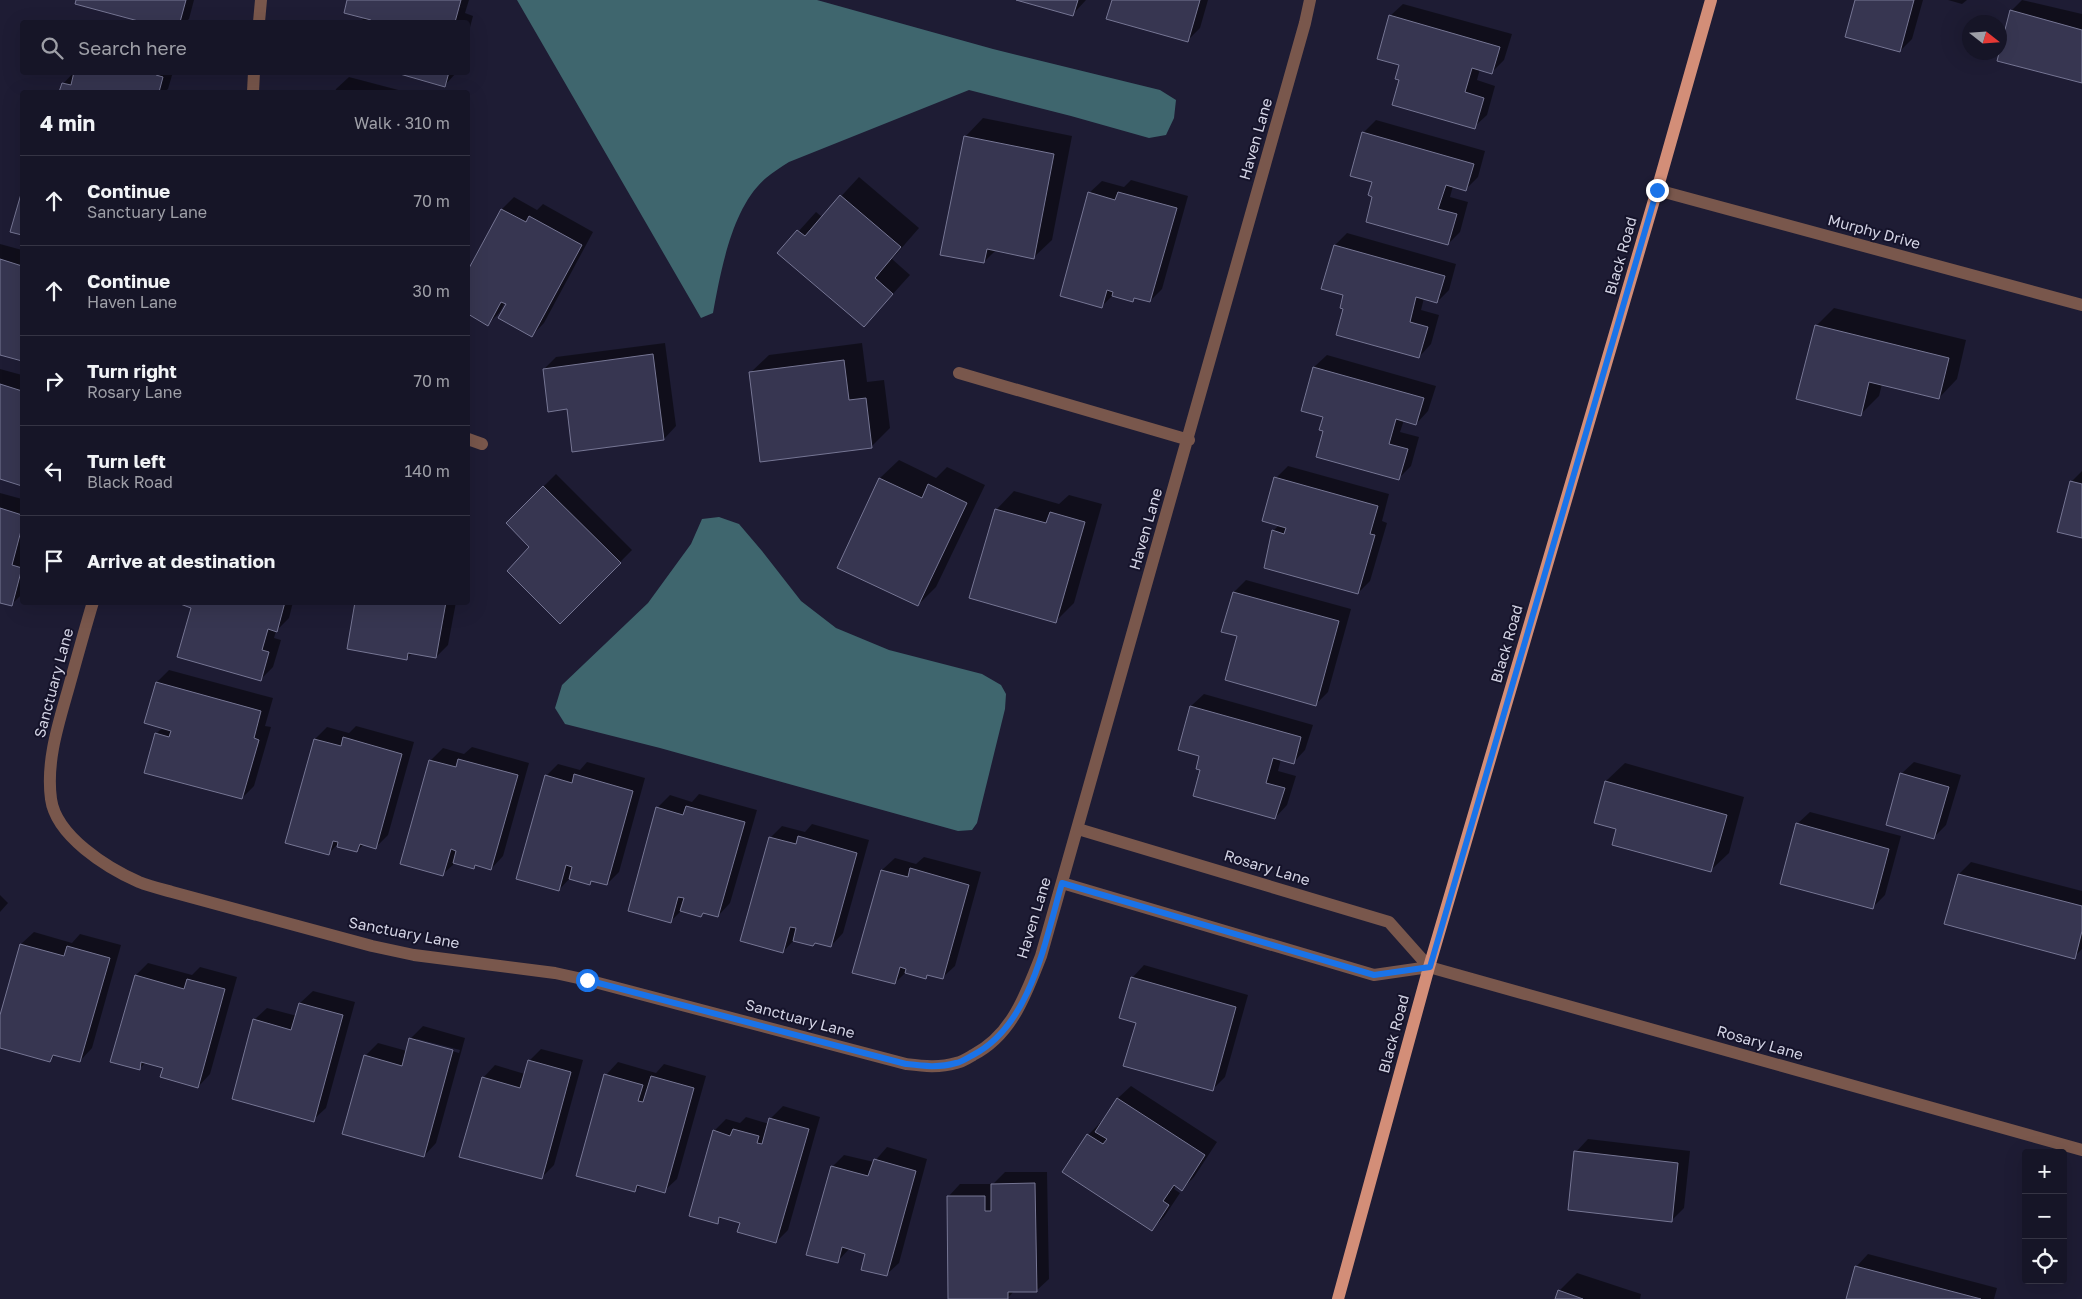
<!DOCTYPE html>
<meta charset="utf-8">
<style>
body{margin:0;font-family:"Golos Text",sans-serif;background:#232233;color:#f1f3f6}
.controls{position:absolute;right:15px;bottom:15px;display:grid;overflow:hidden;border-radius:5px;box-shadow:0 5px 20px #0002}
.controls button{width:45px;height:45px;display:grid;place-items:center;padding:0;border:0;border-bottom:1px solid #353444;background:#161527;color:#f1f3f6;font:25px sans-serif}
.compass{position:absolute;left:1962px;top:15px;width:45px;height:45px;border-radius:50%;background:#161527;box-shadow:0 5px 20px #0002;rotate:107deg}
.stop{position:absolute;width:15px;height:15px;margin:-11px;border:4px solid #1a73e8;border-radius:50%;background:#fff}
.stop.end{background:#1a73e8;border-color:#fff;box-shadow:0 1px 5px #0008}
.list{margin:0;padding:0;list-style:none}
h2{display:flex;justify-content:space-between;align-items:center;height:65px;margin:0;padding:0 20px;font-size:21px}
h2 small{font-size:16px;font-weight:400;color:#9e9fa7}
.list li{display:grid;grid-template-columns:32px 1fr auto;gap:15px;align-items:center;box-sizing:border-box;height:90px;padding:0 20px;border-top:1px solid #353444}
.list b{display:block;font-size:19px;white-space:nowrap}
.list p{margin:0;font-size:16px;white-space:nowrap;color:#9e9fa7}
.list em{font-size:16px;font-style:normal;color:#9e9fa7}
.icon{flex:none;width:28px;height:28px;fill:none;stroke:currentColor;stroke-width:2;stroke-linecap:round;stroke-linejoin:round}
.map{position:relative;flex:none;width:2082px;height:1299px;overflow:hidden}
.search{position:absolute;background:#161527;box-shadow:0 5px 20px #0002;left:20px;top:20px;width:450px;height:55px;display:flex;align-items:center;gap:12px;box-sizing:border-box;padding:0 18px;border-radius:5px;color:#9e9fa7;font-size:19px}
.panel{position:absolute;background:#161527;box-shadow:0 5px 20px #0002;left:20px;top:90px;width:450px;height:515px;border-radius:5px}
.map>svg:first-child{display:block}
</style>
<div class="map">
<svg width="2082" height="1299" viewBox="0 0 2082 1299">
<rect width="100%" height="100%" fill="#1e1c34"/>
<path fill="#3f666e" d="M517,0H817L993,49L1160,90L1176,100L1174,118L1166,135L1149,138L1071,116L969,90L789,162C781,167 773,172 766,178C732,207 721,270 713,313L701,318Z
M719,517L739,524L762,551L801,601L836,628L889,650L982,674L1001,685L1006,694L1005,709L977,823L972,830L958,831L660,748L565,724L555,708L562,685L648,603L691,544L702,519Z"/>
<path fill="#0007" fill-rule="evenodd" d="M77,0H194L189,19L185,22H146L76,3Z
M349,0H469L465,13L473,16L468,35V22H360L365,17Z
M1021,0H1086L1073,14Z
M1113,0H1208L1200,28L1188,40Z
M1857,0H1923L1912,39L1900,51Z
M1948,0H1967L1962,4Z
M2022,0L2082,14V82L2011,11Z
M1403,4L1512,34L1504,60L1492,72L1480,69L1477,80L1495,86L1487,115L1474,127L1401,79V64L1390,16Z
M74,72H173L168,89L164,92H61L63,84Z
M398,72H457L445,85Z
M349,77L406,92H335L336,89Z
M983,118L1072,136L1052,240L1033,258L996,250L984,262L965,137Z
M1376,120L1485,151L1478,177L1466,189L1453,186L1450,197L1468,202L1460,232L1448,244L1374,196V181L1352,175L1364,132Z
M859,177L919,228L892,259L910,275L864,326L779,253L816,212L822,217Z
M1131,180L1188,196L1162,289L1150,301L1136,297L1133,300L1113,295L1102,306L1089,193L1102,181L1124,187Z
M22,194V234L12,231Z
M514,197L537,210L543,204L593,232L544,323L532,335L505,302L500,312L488,324L468,313V273L502,209Z
M1347,233L1456,264L1449,290L1437,302L1424,298L1421,310L1439,315L1431,344L1419,357L1345,309V294L1323,288L1335,245Z
M0,244L22,250V359L0,353Z
M1834,308L1966,340L1957,379L1939,398L1882,384L1879,396L1861,414L1816,326Z
M665,343L676,426L664,439L544,369L556,357Z
M862,343L867,382L884,380L890,428L871,447L750,373L769,355Z
M1327,355L1436,386L1428,411L1416,424L1404,420L1400,432L1419,437L1411,466L1398,479L1325,431L1324,416L1302,410L1314,367Z
M0,369L22,375V484L0,478Z
M899,460L936,478L947,467L985,485L936,587L918,605L838,567L880,478Z
M1288,466L1389,494L1382,521L1387,523L1370,581L1358,593L1268,550L1273,531L1279,525L1276,478Z
M2082,471V537L2071,482Z
M556,474L632,550L560,623L531,547L507,523Z
M1014,491L1059,504L1069,495L1102,504L1074,603L1055,622L996,510Z
M0,493L22,499V594L11,605L0,602Z
M1246,580L1351,609L1328,692L1316,704L1234,592Z
M176,602H293L289,618L276,631L274,638L281,640L273,667L260,680L193,607Z
M356,602H456L448,645L436,657L412,653L406,659Z
M169,670L273,698L265,726L271,727L254,786L242,798L156,734L163,727L146,722L157,682Z
M1204,694L1313,725L1305,750L1293,763L1281,759L1278,771L1296,776L1287,805L1275,818L1201,769V755L1179,749L1191,706Z
M356,726L414,742L388,835L376,847L364,844L357,851L337,845L328,854L286,842L315,739L327,727L349,733Z
M472,747L529,763L503,856L491,869L477,865L474,868L455,863L443,874L430,761L443,748L464,754Z
M587,762L645,778L619,872L607,884L592,880L589,883L570,878L559,890L546,776L558,764L580,770Z
M1914,762L1961,775L1946,825L1934,837L1901,774Z
M1625,763L1744,797L1729,853L1710,871L1617,828L1606,781Z
M699,794L757,810L730,903L718,916L705,912L701,915L682,910L671,921L657,808L670,795L692,802Z
M1810,812L1901,836L1885,895L1873,907L1797,824Z
M812,824L869,840L843,933L831,946L816,942L813,945L794,940L783,952L770,838L782,826L805,832Z
M924,857L981,872L955,966L942,978L929,974L926,977L906,972L895,983L854,972L882,870L895,858L916,864Z
M1971,862L2082,891V949L2074,957L1959,874Z
M0,895L8,903L0,912Z
M34,932L72,943L80,934L121,945L92,1048L80,1061L56,1054L50,1061L0,1047V1020L21,944Z
M148,963L192,975L200,967L237,977L210,1074L198,1087L164,1068L146,1062L140,1068L112,1061L136,975Z
M1144,965L1248,995L1225,1077L1212,1090L1137,1022L1132,978Z
M313,991L355,1002L326,1108L313,1120L254,1020L267,1008L297,1016L300,1003Z
M423,1026L465,1038L436,1143L424,1156L365,1056L378,1043L407,1051L410,1039ZM417,1039L460,1050L459,1053L417,1041Z
M541,1049L583,1060L554,1165L541,1178L483,1078L495,1065L525,1074L529,1061Z
M618,1062L656,1073L664,1064L706,1076L677,1179L664,1191L641,1185L635,1191L606,1075Z
M1131,1086L1217,1142L1194,1177L1182,1189L1176,1185L1174,1189L1180,1193L1164,1217L1152,1229L1064,1172L1088,1135L1101,1122L1102,1124L1118,1098Z
M783,1106L820,1117L788,1230L776,1242L741,1222L723,1217L717,1222L714,1131L726,1119L740,1123L746,1117L769,1124L770,1119Z
M1588,1139L1690,1151L1684,1208L1671,1221L1576,1152Z
M887,1147L927,1159L899,1263L886,1275L866,1253L850,1248L837,1262L832,1167L844,1155L874,1162Z
M1005,1172H1047L1049,1279L1036,1291H1014L1008,1298L948,1197L960,1184H993Z
M1868,1254L1997,1288L1994,1299H1847L1856,1267Z
M1577,1273L1641,1294L1640,1299H1556L1559,1291Z"/>
<path fill="#373651" stroke="#767694" d="M76,0H186L180,22H142L75,4Z
M347,0H461L455,22H370L371,20L344,13Z
M1016,0H1078L1073,16Z
M1112,0H1200L1188,42L1106,19Z
M1855,0H1914L1900,52L1845,37Z
M2010,10L2082,30V83L1997,61Z
M1389,15L1500,47L1492,74L1472,68L1465,92L1484,98L1475,129L1392,105L1399,80L1395,79L1399,65L1377,59Z
M74,72H157L156,75L163,77L159,92H59L62,83L71,85Z
M393,72H449L445,87Z
M1362,132L1474,164L1466,191L1446,185L1438,209L1457,214L1448,245L1366,222L1372,197L1368,195L1372,182L1350,176Z
M964,136L1054,154L1034,259L987,249L984,263L940,255Z
M1088,192L1115,200L1118,192L1177,208L1150,302L1134,298L1133,302L1112,296L1113,292L1107,290L1102,308L1060,296Z
M21,194H22V235L10,232Z
M840,195L901,247L875,278L893,294L864,327L777,253L797,230L805,236Z
M501,209L526,222L529,216L582,245L532,337L498,318L506,304L501,302L488,326L468,314V270Z
M1334,245L1445,276L1437,303L1416,297L1410,322L1428,327L1419,358L1336,335L1343,309L1340,308L1343,295L1321,289Z
M0,259L22,266V361L0,355Z
M1815,325L1949,358L1939,399L1869,382L1861,416L1796,399Z
M653,354L664,440L572,452L567,409L548,412L543,369Z
M844,360L849,400L866,398L872,448L760,462L749,372Z
M1313,367L1424,398L1416,425L1396,419L1389,444L1408,449L1399,480L1316,457L1323,431L1319,430L1323,417L1301,411Z
M0,384L22,391V486L0,479Z
M1274,477L1378,506L1370,534L1375,535L1358,594L1264,568L1272,530L1284,534L1286,528L1262,521Z
M879,478L922,498L928,484L967,503L918,606L837,568Z
M2070,481L2082,484V538L2057,532Z
M543,486L621,563L560,624L507,571L529,547L506,523Z
M0,508L22,515V527L12,565L22,568L12,606L0,603Z
M995,509L1046,523L1050,512L1085,522L1056,623L969,598Z
M1233,592L1339,621L1316,706L1225,680L1237,636L1221,632Z
M175,602H285L277,632L268,629L262,650L269,652L261,681L177,657L191,608Z
M355,602H446L436,658L408,653L407,660L347,649Z
M156,682L261,711L254,738L259,740L242,799L144,773L155,733L169,737L171,731L144,723Z
M1190,706L1301,737L1294,764L1273,758L1266,783L1285,788L1275,819L1193,796L1200,770L1196,769L1199,756L1178,750Z
M343,737L402,754L376,849L360,844L357,852L337,847L338,842L333,841L329,855L285,843L314,739L341,746Z
M458,759L518,775L491,870L475,865L474,869L453,863L456,851L451,849L443,876L400,864L429,760L456,767Z
M1900,773L1949,787L1934,839L1886,825Z
M574,774L633,791L607,885L591,881L590,885L569,879L572,867L566,865L559,891L516,879L545,775L572,783Z
M1605,781L1727,815L1711,872L1612,845L1616,829L1594,823Z
M686,806L745,822L718,917L703,913L701,917L680,911L684,898L678,897L671,923L628,911L656,807L683,815Z
M1796,823L1889,849L1873,909L1780,884Z
M798,836L857,853L831,947L815,943L813,946L793,941L796,928L790,927L783,953L740,941L769,837L796,844Z
M910,868L969,885L943,979L927,975L926,979L905,973L906,969L900,967L895,984L852,973L881,870L908,877Z
M1958,874L2082,906V931L2075,959L1944,924Z
M20,944L64,956L67,946L110,958L80,1062L53,1055L50,1062L0,1048V1015Z
M135,975L184,989L187,979L225,989L198,1088L160,1077L163,1068L141,1062L140,1070L110,1062Z
M1131,977L1236,1007L1213,1091L1123,1066L1136,1023L1119,1018Z
M299,1003L343,1015L314,1122L232,1099L253,1019L291,1030Z
M409,1038L453,1050L424,1157L342,1134L364,1055L402,1066Z
M528,1060L571,1072L542,1179L459,1157L482,1077L520,1088Z
M604,1074L643,1085L638,1101L643,1102L651,1076L694,1088L665,1193L637,1185L635,1192L576,1176Z
M1117,1098L1205,1155L1182,1191L1174,1185L1163,1201L1169,1205L1152,1231L1062,1172L1087,1134L1103,1144L1107,1139L1095,1132Z
M769,1118L809,1129L776,1243L737,1232L740,1223L719,1217L718,1224L689,1216L713,1130L730,1136L733,1129L759,1136L757,1143L762,1144Z
M1574,1151L1678,1163L1672,1222L1568,1210Z
M874,1159L916,1171L887,1276L861,1270L865,1254L842,1247L838,1263L806,1255L831,1166L868,1176Z
M1035,1183L1037,1292H1008V1299H948L947,1196H985V1211H991V1184Z
M1855,1266L1981,1299H1846Z
M1558,1290L1583,1299H1555Z"/>
<g fill="none" stroke-linecap="round" stroke-linejoin="round">
<path stroke="#79574c" stroke-width="12" d="M259,22L261,0
M253,92L254,72
M1657,190L2082,305
M959,373L1189,440
M468,439L482,444
M93,602C84,632 76,661 68,690C58,725 46,762 51,799C56,836 107,868 139,882C149,886 161,889 172,892L372,946L414,955L555,973L587,980L906,1064C923,1066 939,1068 956,1063C962,1062 968,1058 973,1055C1012,1035 1026,994 1041,956L1305,23L1310,0
M1078,829L1389,922L1429,967
M1062,883L1374,975L1429,967L2082,1150"/>
<path stroke="#d38e78" stroke-width="12" d="M1338,1299L1429,967L1657,190L1711,0"/>
</g>
<g fill="none" stroke-linecap="round" stroke-linejoin="round">
<path stroke="#1a73e8" stroke-width="6" d="M587,980L906,1064C923,1066 939,1068 956,1063C961,1062 967,1058 973,1055C1031,1025 1045,941 1062,883L1374,975L1430,967L1657,190"/>
</g>
<g text-anchor="middle" stroke-width="4" stroke-linejoin="round" paint-order="stroke">
<g font-size="15" fill="#d4d4e5" stroke="#15132a">
<text transform="translate(1256 139) rotate(-74)" y="5">Haven Lane</text>
<text transform="translate(1874 232) rotate(15)" y="5">Murphy Drive</text>
<text transform="translate(1621 256) rotate(-74)" y="5">Black Road</text>
<text transform="translate(1146 529) rotate(-74)" y="5">Haven Lane</text>
<text transform="translate(1507 644) rotate(-74)" y="5">Black Road</text>
<text transform="translate(54 683) rotate(-75)" y="5">Sanctuary Lane</text>
<text transform="translate(1267 868) rotate(17)" y="5">Rosary Lane</text>
<text transform="translate(1034 918) rotate(-73)" y="5">Haven Lane</text>
<text transform="translate(404 933) rotate(11)" y="5">Sanctuary Lane</text>
<text transform="translate(800 1019) rotate(15)" y="5">Sanctuary Lane</text>
<text transform="translate(1394 1034) rotate(-75)" y="5">Black Road</text>
<text transform="translate(1760 1043) rotate(16)" y="5">Rosary Lane</text>
</g>
</g>
</svg>
<div class="controls">
<button>+</button>
<button>−</button>
<button><svg class="icon" aria-label="locate" viewBox="0 0 24 24"><circle cx="12" cy="12" r="6"/><path d="M12 2v4M12 18v4M2 12h4M18 12h4"/></svg></button>
</div>
<svg class="compass" viewBox="-18 -18 36 36"><path d="M0-13l5 13h-10z" fill="#e53935"/><path d="M0 13l5-13h-10z" fill="#9e9fa7"/></svg>
<div class="stop" style="left:587px;top:980px"></div>
<div class="stop end" style="left:1657px;top:190px"></div>
<div class="search"><svg class="icon" aria-label="search" viewBox="0 0 24 24"><circle cx="10" cy="10" r="6"/><path d="M15 15l6 6"/></svg>Search here</div>
<section class="panel">
<h2>4 min<small>Walk · 310 m</small></h2>
<ul class="list">
<li><svg class="icon" aria-label="ahead" viewBox="0 0 24 24"><path d="M12 20V5M6 11l6-6 6 6"/></svg><div><b>Continue</b><p>Sanctuary Lane</p></div><em>70 m</em></li>
<li><svg class="icon" aria-label="ahead" viewBox="0 0 24 24"><path d="M12 20V5M6 11l6-6 6 6"/></svg><div><b>Continue</b><p>Haven Lane</p></div><em>30 m</em></li>
<li><svg class="icon" aria-label="right" viewBox="0 0 24 24"><path d="M7 20v-9h11M14 6l5 5-5 5"/></svg><div><b>Turn right</b><p>Rosary Lane</p></div><em>70 m</em></li>
<li><svg class="icon" aria-label="left" viewBox="0 0 24 24"><path d="M17 20v-9H6M10 6l-5 5 5 5"/></svg><div><b>Turn left</b><p>Black Road</p></div><em>140 m</em></li>
<li><svg class="icon" aria-label="arrive" viewBox="0 0 24 24"><path d="M6 21V4h12l-3 4 3 4H6"/></svg><div><b>Arrive at destination</b></div></li>
</ul>
</section>
</div>
